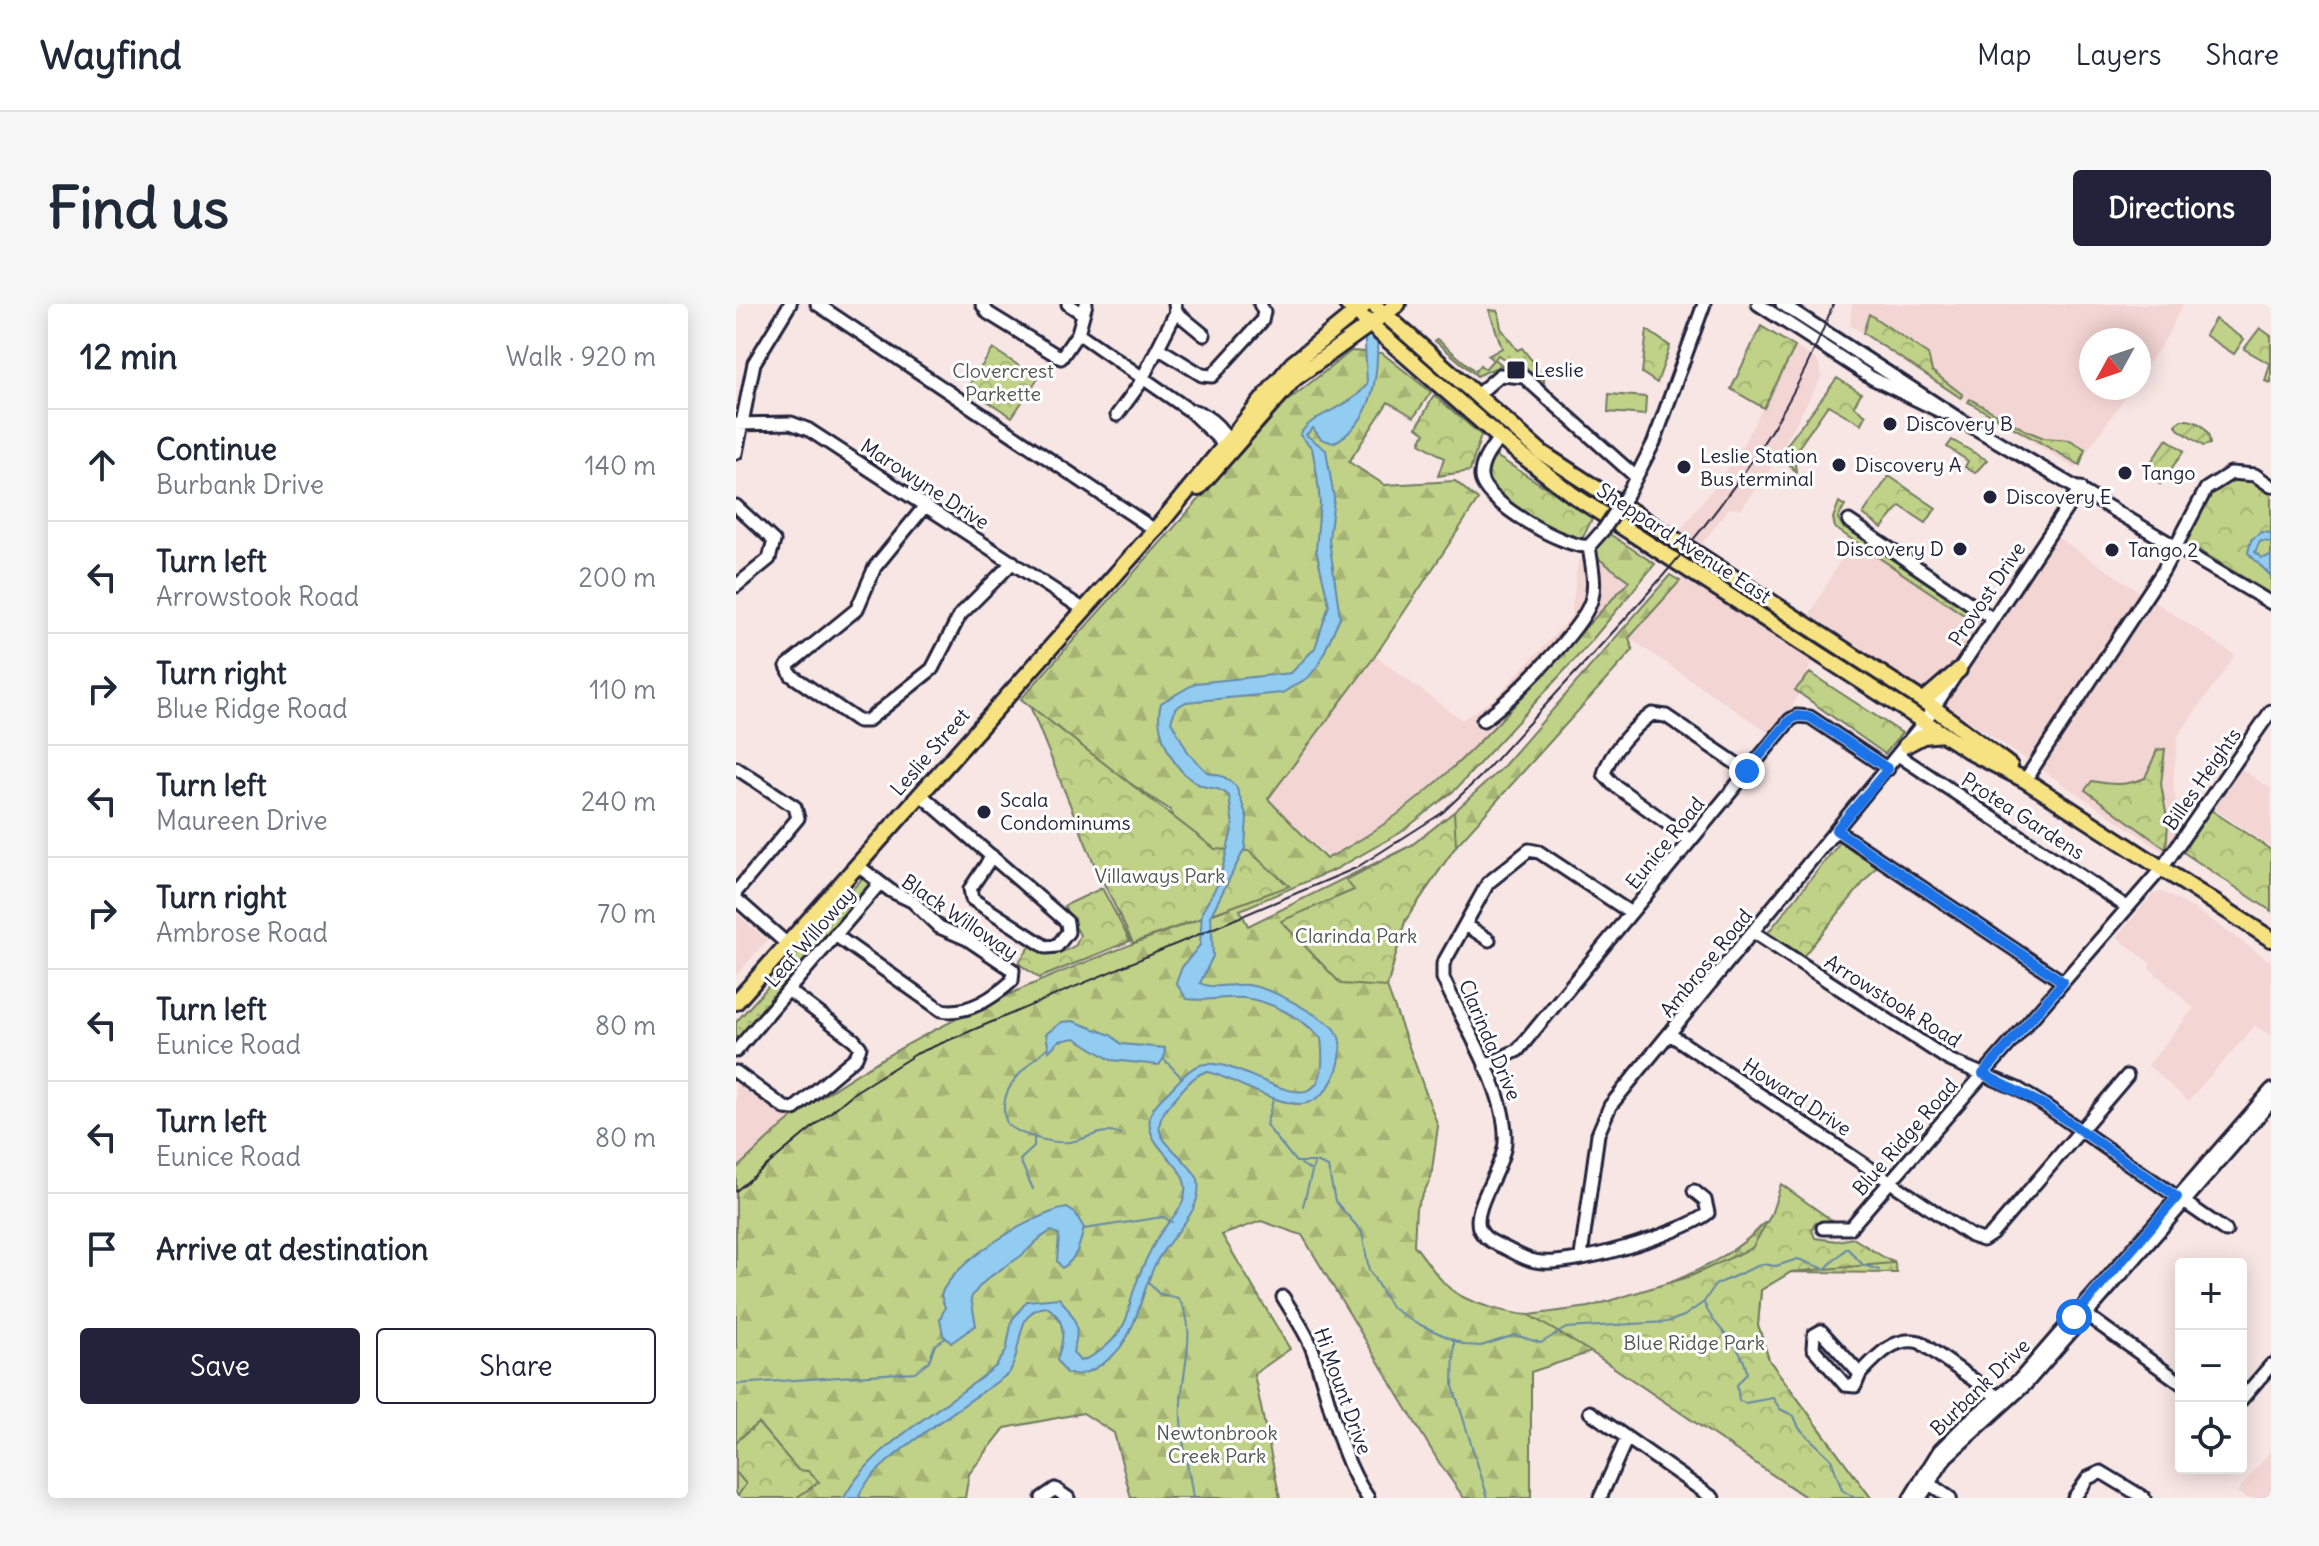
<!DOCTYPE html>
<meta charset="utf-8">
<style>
body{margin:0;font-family:Delius,sans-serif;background:#f6f6f7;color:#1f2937}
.controls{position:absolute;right:24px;bottom:24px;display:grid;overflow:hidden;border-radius:8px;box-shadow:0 4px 20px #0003}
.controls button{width:72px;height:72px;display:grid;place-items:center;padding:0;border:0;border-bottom:2px solid #e0e1e3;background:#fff;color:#1f2937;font:40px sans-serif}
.compass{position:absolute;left:1343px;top:24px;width:72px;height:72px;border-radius:50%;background:#fff;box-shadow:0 4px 20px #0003;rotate:230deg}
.stop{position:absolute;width:24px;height:24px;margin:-18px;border:6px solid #1a73e8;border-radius:50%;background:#fff}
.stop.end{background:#1a73e8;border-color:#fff;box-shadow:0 2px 8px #0008}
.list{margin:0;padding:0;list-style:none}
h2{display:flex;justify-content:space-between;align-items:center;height:104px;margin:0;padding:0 32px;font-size:34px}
h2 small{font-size:26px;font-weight:400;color:#747a83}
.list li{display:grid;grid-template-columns:52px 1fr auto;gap:24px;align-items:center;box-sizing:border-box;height:112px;padding:0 32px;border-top:2px solid #e0e1e3}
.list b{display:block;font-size:30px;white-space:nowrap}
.list p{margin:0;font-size:26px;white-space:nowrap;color:#747a83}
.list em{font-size:26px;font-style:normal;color:#747a83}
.actions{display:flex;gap:16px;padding:24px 32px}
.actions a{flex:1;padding:18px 0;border:2px solid #22223b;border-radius:8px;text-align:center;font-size:28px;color:#22223b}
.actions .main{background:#22223b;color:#fff}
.icon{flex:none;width:44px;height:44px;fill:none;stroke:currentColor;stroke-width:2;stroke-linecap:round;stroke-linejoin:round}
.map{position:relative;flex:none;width:1535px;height:1194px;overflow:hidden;border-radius:8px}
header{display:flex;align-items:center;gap:48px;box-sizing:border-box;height:112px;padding:0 40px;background:#fff;border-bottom:2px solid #e0e1e3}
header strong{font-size:38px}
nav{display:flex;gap:44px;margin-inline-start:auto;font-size:28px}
.intro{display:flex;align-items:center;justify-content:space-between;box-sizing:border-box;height:192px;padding:0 48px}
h1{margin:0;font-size:56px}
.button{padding:20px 36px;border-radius:8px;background:#22223b;color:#fff;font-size:28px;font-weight:700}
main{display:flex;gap:48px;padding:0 48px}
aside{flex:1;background:#fff;border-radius:8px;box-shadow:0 4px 20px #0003}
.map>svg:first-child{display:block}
</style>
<header>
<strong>Wayfind</strong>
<nav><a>Map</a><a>Layers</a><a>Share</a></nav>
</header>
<div class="intro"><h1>Find us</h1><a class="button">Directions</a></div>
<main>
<aside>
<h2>12 min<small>Walk · 920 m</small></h2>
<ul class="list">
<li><svg class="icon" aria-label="ahead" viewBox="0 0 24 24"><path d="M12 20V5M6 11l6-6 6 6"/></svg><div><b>Continue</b><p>Burbank Drive</p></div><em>140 m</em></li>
<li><svg class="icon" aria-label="left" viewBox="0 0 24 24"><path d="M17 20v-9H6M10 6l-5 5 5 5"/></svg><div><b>Turn left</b><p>Arrowstook Road</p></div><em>200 m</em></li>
<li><svg class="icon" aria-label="right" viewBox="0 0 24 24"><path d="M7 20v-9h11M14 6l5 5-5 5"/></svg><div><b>Turn right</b><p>Blue Ridge Road</p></div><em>110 m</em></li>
<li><svg class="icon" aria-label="left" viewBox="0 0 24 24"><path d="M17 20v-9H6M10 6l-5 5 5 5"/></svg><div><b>Turn left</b><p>Maureen Drive</p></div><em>240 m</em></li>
<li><svg class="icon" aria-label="right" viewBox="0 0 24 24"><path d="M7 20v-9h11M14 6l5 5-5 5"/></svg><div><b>Turn right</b><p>Ambrose Road</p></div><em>70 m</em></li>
<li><svg class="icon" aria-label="left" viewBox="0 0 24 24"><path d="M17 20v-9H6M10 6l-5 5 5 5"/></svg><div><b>Turn left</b><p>Eunice Road</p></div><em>80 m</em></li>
<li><svg class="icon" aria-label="left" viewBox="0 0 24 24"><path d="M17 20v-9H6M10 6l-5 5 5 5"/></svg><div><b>Turn left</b><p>Eunice Road</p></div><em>80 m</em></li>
<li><svg class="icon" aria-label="arrive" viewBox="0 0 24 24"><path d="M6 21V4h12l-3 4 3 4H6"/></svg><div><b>Arrive at destination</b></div></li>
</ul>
<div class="actions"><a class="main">Save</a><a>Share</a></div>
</aside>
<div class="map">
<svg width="1535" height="1194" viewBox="0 0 1535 1194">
<defs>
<pattern id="grass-dots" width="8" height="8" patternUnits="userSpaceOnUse" patternTransform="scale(2)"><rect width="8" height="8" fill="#c0d287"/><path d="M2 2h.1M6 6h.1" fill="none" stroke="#a5b475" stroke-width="1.8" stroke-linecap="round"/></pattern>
<pattern id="forest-firs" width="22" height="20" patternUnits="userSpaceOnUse" patternTransform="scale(2)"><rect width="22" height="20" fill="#c0d287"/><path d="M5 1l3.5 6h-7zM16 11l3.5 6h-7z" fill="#a5b475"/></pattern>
<pattern id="park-crowns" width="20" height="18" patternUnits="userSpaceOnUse" patternTransform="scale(2)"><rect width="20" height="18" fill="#c0d287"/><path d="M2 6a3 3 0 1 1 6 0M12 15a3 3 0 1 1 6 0" fill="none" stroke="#a5b475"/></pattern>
<pattern id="garden-furrows" width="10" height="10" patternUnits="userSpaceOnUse" patternTransform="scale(2)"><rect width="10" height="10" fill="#c0d287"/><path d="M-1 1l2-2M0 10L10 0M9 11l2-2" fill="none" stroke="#a5b475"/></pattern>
</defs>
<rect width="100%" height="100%" fill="#f8e6e5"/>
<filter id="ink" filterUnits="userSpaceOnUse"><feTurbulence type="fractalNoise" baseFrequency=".0125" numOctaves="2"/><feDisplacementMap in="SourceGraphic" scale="16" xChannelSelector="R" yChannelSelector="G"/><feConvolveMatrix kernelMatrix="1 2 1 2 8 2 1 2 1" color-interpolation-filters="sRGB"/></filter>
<g filter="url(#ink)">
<path fill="#f3d5d3" d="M1116,0H1447L1429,36L1403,73V36H1355V84H1395L1339,165L1114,21Z
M1060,43L1082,57L1086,72L1030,172L1005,205L993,204L965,241L944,227L997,158Z
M1103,198L1109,202L1102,214L1108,225H1120L1263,319L1321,233L1499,351L1442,432L1437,478L1444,524L1448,525L1483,482L1504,464L1535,485V543L1474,502L1440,556L1074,310L1117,234L1099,224L1097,214Z
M859,252L894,277L758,425L720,462L629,535L592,553L532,495L639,352L726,416L759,394L835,313L842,257Z
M949,271L1077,354L1065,386L1039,433L893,334Z
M1427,588L1462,607L1535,658V731L1519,722L1452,797L1412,761L1458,704L1413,664L1415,660L1381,633L1417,590Z
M0,609L31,636L0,672Z
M0,775L57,813L0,865Z
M1535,1146V1194H1510L1501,1188Z"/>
<path fill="url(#grass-dots)" stroke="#717a61" stroke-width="2" d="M753,6L762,7L765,24L781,46L786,44L808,72V79L783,57L768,61L770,57L762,51L759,55L766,61L741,72L699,37L701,35L739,67L744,61L749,65L757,56L752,52L766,44Z
M1216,136L1251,156L1239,169L1229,163L1232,157L1211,143Z
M129,571L135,578L134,585L58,671L49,663Z
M48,665L57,672L0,737V718L39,675L42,677Z"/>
<path fill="url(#forest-firs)" stroke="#717a61" stroke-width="2" d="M615,47L646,49L695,88L678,113L652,98L613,158L649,181L719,177L742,196L639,352L532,495L590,555C678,511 744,439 809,368C836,337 865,308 893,277L859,252L860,244L872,229L919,260L851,342L720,485L664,529L600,565L504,606L512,622L676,541L718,508L766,464L934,271L944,277L893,334L897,346L720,542L669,617L651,683L702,822L695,874L680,904L678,941C691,956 706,982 723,991C741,1001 773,1010 794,1011C860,1012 987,969 1029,918L1131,953L1158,957L1161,969L1055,968L1025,986L1022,1021L1033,1056L1135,1194H1071L855,1048L795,1068V1194H728L704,1160L566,931L525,917L486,931L554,1045L518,1070L544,1194H395L378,1129L347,1109L269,1124L233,1170L229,1194H0V865C19,848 38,828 59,812C187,716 344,659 493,604L465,594L434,506L380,470L285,395L550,98Z"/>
<path fill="url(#park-crowns)" stroke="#717a61" stroke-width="2" d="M1133,10L1192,50L1196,67L1227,91L1225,94L1127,29Z
M1025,22L1059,43L1028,104L995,85Z
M1524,24L1535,32V79L1529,77L1534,60L1508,45Z
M911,26L934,42L921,79L906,69Z
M257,45L302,74L276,113L231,84Z
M1101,74L1125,89L1118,102L1130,111L1125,120L1092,101L1058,150L1060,168L1044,150Z
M698,91L745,131L734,167L702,172L708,154L684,139L689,129L681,123Z
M1234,95L1291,127L1308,134L1334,136L1349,145L1344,161L1232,98Z
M760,152L857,213L846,235L830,236L758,189L750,177L751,161Z
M1153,172L1200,204L1190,219L1164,202L1146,224L1127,210Z
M1498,174L1522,179L1535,190V290L1450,238C1452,214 1475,182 1498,174Z
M1103,198L1109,202L1102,214L1108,225H1120L1241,305L1234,315L1099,224L1097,214Z
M1074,369L1166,429L1149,450L1059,386Z
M294,402L479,545L513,547L553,582L397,639L357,557Z
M1429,445L1425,480L1432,520L1430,545L1349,486L1356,477C1376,481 1390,482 1409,474L1421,446Z
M1475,506L1535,546V607L1447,548Z
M718,508L720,542L669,617L651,683L605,680L545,617L618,586L610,576L676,541Z
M1105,537L1141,562L1066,654L1031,630Z
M366,584L394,637L303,674L282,659L296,640C313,651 323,652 340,641L344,631L328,602Z
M1045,880L1098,918L1079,919L1076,926L1079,934L1101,937L1117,934L1157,959L1055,968L1025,986L1022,1021L1033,1056L1135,1194H1071L855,1048L793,1011L853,1003L955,972L1016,944L1035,911Z
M22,1119L62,1166L72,1167L83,1178L60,1194H0L10,1180L0,1168V1138Z"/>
<path fill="url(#garden-furrows)" stroke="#717a61" stroke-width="2" d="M1445,116C1461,115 1473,123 1474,140L1467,142L1442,125L1440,121Z
M1431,135L1448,147L1424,180L1408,168Z"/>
<path fill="#c0d287" stroke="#717a61" stroke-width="2" d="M1479,15L1508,35L1498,50L1469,31Z
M873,90L910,93L909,111L872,108Z"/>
<path fill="#92ccf1" stroke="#6588a8" stroke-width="2" d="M627,0H641C641,48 649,113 597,139L585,135L577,124L570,131L590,146L598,194L593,236L604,313L583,360L573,373L546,389L450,398L440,404L435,417L453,450L471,468L488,473L500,482L511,513L509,544L475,611L477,652L464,679C476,686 497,679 512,681C537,685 563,701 584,714C588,717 596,721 599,725C615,747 595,800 564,800C538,801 478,765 469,768C458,771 448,784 441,792C400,834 441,839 462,875C467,909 437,928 422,955C400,994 404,1040 360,1064C350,1069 341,1073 330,1069L321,1056C328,1035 332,1017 311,1003C277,1005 288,1047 273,1069C246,1091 125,1164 123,1194H108C136,1140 214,1101 260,1062L270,1047L276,1016L291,997L323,994C340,1013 345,1024 337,1048L344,1057C362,1052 381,1035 389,1018C393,1009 394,998 397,989C403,970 412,950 422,933C431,917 452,903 449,881C444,854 409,843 414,813C416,801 429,792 436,784C446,774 455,761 470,760C513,755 598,840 585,734C567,715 535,697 508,694C489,692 470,698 451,695L440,679L446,663L464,641L466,608L483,578L497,522L493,492C483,482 475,486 464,481C437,468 417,426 425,399L460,379L555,369L579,344L593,301L580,246L584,199L581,171L576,144L564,131C575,108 614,106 631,80Z
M1525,228L1535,229V238L1524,237L1519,248L1526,254L1535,252V272L1512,249L1515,236Z
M337,717L375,731L385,740L429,744L428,754L423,761L375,756L339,734L323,737L313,747L310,730L326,718Z
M331,904L339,909L348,924C344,940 341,955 326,964L321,957L323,931L316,927C303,932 296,943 285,952C265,966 249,972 235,994L240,1021L215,1039L207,1031L204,1015L209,1004L205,991C216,958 298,909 331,904Z"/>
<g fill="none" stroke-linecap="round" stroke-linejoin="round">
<path stroke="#6588a8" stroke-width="2" d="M311,744C289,764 258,786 271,820C283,831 316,840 333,838C351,836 365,823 384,830
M428,755L446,774
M537,796L530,821L560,858H580L592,863L599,897L626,928L633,966L655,1003L678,1018L729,1041L745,1042L779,1031L805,1039L830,1024L931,1018L948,1012L968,998L979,981L1026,960L1040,962L1062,955L1089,965L1111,944L1127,961L1143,966
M565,860L576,867
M297,885L284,856L298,843V832
M567,902L578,860
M348,925L427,913L436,918
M413,979L423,990L442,994C463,1022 446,1067 445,1099C443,1131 453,1163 457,1194
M968,999C978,1026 1006,1038 1011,1069L1001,1081L1003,1097L1009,1099L1037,1094L1044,1105L1058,1112L1063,1124L1095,1155L1106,1186L1119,1194
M718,1037L717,1082L752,1194
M0,1080L179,1068L193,1057L199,1041L210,1034"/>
<g stroke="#22223b" stroke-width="17">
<path id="minor" d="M81,0L419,226
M246,0L252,9L325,54L342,29
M332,0L347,10
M350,0L342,29L453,106L484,136L491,137C487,123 467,107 453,106
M1022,0L1136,74L1208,109
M1046,0L1220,113L1535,299
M440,8L468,31
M422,44L466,71L476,72L526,17L528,8L524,0
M741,91L764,71L788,73L900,173
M381,111L403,81L440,8L439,0
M0,120L55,119L73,126L347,305
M764,134C755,144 744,159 745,173C747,198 830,245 853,242L868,225
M0,149L18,59L54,0
M892,189L918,138L968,0
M0,202L38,237L33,255L0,282
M189,202L139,263L121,305L51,362L55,371L122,417H131L196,365L224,311L277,258
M1113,217L1257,315
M747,416C773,398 846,326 855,297C861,280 855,259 853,242
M1162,451L1391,603
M0,464L59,503L62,514L0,588
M1289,476L1427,267L1470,185L1495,169L1519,171L1535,182
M184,490L331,618L332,628L321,642L310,643L236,595L234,585L256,552
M1100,526L1327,678
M954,536L877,480L868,470C874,448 898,423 916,410L930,412L1011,467
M0,595L50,639
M895,609L803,548L793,546L752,579L707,660V674C727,721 772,787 769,838C768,863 736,903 743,924C747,934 756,938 765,942C776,947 788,955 799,957C831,965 946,930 972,909L969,896L958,887
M730,621L753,636
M1017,628L1213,756L1282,785L1308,801L1490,927
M99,631L205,706C231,711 258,693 276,677L277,666L231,635L203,623L176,597L155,587L121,561
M935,731L1235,932L1247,936L1256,930L1391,772
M0,747L144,579
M749,762L782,746L1054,416L1061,412L1074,413L1152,465
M0,768L49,804L58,805L120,753L124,743L118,736L52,686
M1087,924H1114L1426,564L1535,407
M845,952L862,830L874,802L1189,417L1344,184
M547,993C556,1008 568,1025 575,1042C594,1091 601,1150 632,1194
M1345,1007L1445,1079
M1124,1070L1119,1082L1109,1081L1077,1044L1078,1031L1085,1027L1124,1070C1140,1053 1159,1031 1184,1038L1266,1096
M1505,1096L1535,1061
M854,1108L977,1194
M1188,1176L1214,1194
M306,1194L319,1185L332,1194
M864,1194L890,1136
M1174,1194L1203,1147L1233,1117L1284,1075L1535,786
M1184,1194L1210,1153L1290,1080L1535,798
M1338,1194L1352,1174L1365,1168L1408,1194"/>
</g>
<g stroke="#22223b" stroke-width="20">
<path id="major" d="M611,0L764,134L837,191L1238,450L1289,476L1535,635
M637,0L806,149L1198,404L1274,462
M462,184L558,75L662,0
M1187,397L1223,366
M1170,441L1187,432L1207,430
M0,698L419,226L556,60L630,0"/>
</g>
<use href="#minor" stroke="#fff" stroke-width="11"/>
<use href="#major" stroke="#f6e281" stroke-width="14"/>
<path stroke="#22223b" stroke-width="2" d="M0,887L119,788L180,750L620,564L706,509L746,471C876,323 1028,190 1097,0"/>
<g stroke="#22223b" stroke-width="17" stroke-linecap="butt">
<path id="minor-bridge" d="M868,225L892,189"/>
</g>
<use href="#minor-bridge" stroke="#fff" stroke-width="11"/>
</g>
</g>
<g fill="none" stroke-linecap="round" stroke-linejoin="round" filter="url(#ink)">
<path stroke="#1a73e8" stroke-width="10" d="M1011,467L1054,416L1061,412L1074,413L1152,465L1100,526L1327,678L1247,770L1308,801L1441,893L1338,1013"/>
</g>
<g fill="#22223b" stroke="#fff" stroke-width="3">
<rect x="770" y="56" width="20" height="20" rx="4"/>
<circle cx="1154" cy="120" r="8"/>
<circle cx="1103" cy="161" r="8"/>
<circle cx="948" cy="163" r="8"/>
<circle cx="1389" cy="169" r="8"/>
<circle cx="1254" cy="193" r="8"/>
<circle cx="1224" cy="245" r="8"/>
<circle cx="1376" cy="246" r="8"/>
<circle cx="248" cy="508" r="8"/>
</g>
<g text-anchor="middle" stroke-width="6" stroke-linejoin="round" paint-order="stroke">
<g font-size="20" fill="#22223b" stroke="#fff" text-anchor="start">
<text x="798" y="73">Leslie</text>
<text x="1170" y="127">Discovery B</text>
<text x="964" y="159">Leslie Station<tspan x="964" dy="23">Bus terminal</tspan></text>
<text x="1119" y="168">Discovery A</text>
<text x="1405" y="176">Tango</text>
<text x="1270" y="200">Discovery E</text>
<text x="1208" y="252" text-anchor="end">Discovery D</text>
<text x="1392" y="253">Tango 2</text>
<text x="264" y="503">Scala<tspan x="264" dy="23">Condominums</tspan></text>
</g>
<g font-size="20" fill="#515752" stroke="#fff">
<text x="267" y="74">Clovercrest<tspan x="267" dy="23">Parkette</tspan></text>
<text x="424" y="579">Villaways Park</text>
<text x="620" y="639">Clarinda Park</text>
<text x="958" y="1046">Blue Ridge Park</text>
<text x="481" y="1136">Newtonbrook<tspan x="481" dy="23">Creek Park</tspan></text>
</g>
<g font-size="20" fill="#22223b" stroke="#fff">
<text transform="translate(189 180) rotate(33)" y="7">Marowyne Drive</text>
<text transform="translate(948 239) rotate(33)" y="7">Sheppard Avenue East</text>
<text transform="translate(1251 290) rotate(-56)" y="7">Provost Drive</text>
<text transform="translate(194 448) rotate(-49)" y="7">Leslie Street</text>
<text transform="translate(1466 475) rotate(-55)" y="7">Billes Heights</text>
<text transform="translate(1287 512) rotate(33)" y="7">Protea Gardens</text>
<text transform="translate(929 539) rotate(-51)" y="7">Eunice Road</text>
<text transform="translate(224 613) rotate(34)" y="7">Black Willoway</text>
<text transform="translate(74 633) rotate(-49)" y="7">Leaf Willoway</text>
<text transform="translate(970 659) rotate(-51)" y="7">Ambrose Road</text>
<text transform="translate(1157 697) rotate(32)" y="7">Arrowstook Road</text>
<text transform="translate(754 736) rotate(67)" y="7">Clarinda Drive</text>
<text transform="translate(1061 793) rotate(33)" y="7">Howard Drive</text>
<text transform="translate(1169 833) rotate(-49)" y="7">Blue Ridge Road</text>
<text transform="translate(1244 1083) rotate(-44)" y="7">Burbank Drive</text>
<text transform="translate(607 1087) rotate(70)" y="7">Hi Mount Drive</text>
</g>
</g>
</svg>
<div class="controls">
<button>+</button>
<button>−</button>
<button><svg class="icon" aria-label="locate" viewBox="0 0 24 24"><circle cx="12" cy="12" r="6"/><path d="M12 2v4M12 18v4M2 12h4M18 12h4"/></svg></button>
</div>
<svg class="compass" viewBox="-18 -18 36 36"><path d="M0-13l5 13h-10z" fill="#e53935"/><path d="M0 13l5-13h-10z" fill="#747a83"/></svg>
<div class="stop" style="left:1338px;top:1013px"></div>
<div class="stop end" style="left:1011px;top:467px"></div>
</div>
</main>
